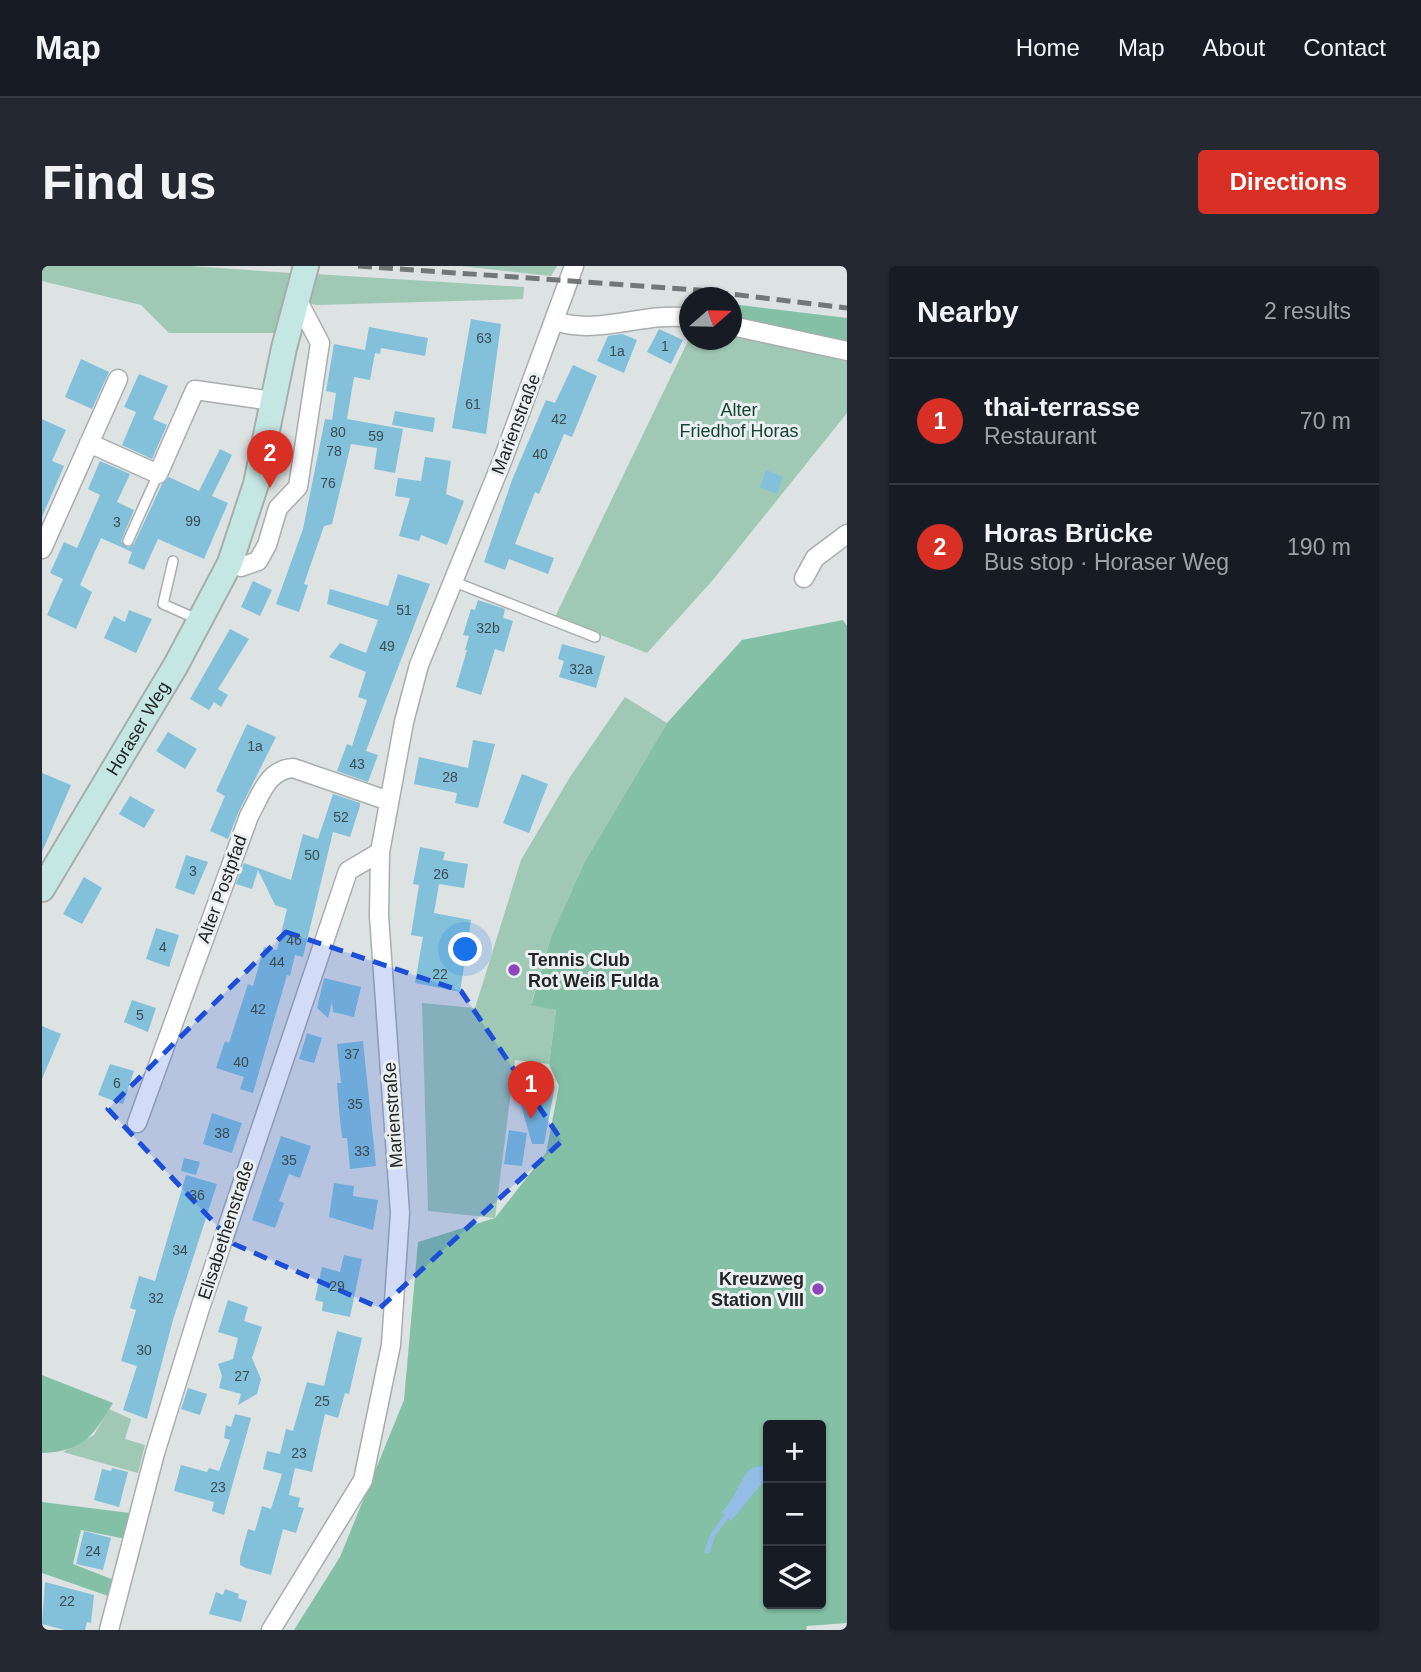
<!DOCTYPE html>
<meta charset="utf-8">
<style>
body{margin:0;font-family:Helvetica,sans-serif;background:#242831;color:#f1f3f6}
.controls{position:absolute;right:21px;bottom:21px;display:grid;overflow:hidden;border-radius:7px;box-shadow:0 2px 5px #0004}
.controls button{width:63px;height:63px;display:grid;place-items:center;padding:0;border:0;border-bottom:2px solid #363941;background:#171b24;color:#f1f3f6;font:35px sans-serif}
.compass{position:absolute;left:637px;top:21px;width:63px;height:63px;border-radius:50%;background:#171b24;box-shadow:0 2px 5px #0004;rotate:70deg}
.you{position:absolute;left:424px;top:684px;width:24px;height:24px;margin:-18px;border:5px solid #fff;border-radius:50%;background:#1a73e8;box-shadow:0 0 0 10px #1a73e833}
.badge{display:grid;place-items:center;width:46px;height:46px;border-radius:50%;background:#d93025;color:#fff;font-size:23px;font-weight:700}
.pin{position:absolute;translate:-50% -58px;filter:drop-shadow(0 2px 4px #0008)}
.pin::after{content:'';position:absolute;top:37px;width:24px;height:21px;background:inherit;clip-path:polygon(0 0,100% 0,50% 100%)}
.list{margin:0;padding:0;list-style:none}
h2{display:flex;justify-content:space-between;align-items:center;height:91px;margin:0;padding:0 28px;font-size:30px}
h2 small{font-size:23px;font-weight:400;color:#9ea1a6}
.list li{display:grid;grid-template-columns:46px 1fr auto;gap:21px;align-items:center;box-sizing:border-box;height:126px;padding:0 28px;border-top:2px solid #363941}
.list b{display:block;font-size:26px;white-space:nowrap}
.list p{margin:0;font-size:23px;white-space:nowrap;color:#9ea1a6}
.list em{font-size:23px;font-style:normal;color:#9ea1a6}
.icon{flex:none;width:38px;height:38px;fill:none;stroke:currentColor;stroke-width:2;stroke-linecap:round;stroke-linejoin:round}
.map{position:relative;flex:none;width:805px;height:1364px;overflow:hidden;border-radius:7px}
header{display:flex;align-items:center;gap:42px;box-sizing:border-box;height:98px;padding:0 35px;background:#171b24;border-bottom:2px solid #363941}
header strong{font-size:33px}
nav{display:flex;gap:38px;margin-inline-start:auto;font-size:24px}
.intro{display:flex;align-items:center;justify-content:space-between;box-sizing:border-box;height:168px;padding:0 42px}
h1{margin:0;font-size:49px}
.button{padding:18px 32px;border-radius:7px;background:#d93025;color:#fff;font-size:24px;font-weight:700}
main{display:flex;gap:42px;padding:0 42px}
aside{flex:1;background:#171b24;border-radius:7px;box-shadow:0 2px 5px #0004}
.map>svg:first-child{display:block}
</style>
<header>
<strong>Map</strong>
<nav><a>Home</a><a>Map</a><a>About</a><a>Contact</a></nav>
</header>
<div class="intro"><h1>Find us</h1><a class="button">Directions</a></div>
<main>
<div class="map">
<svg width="805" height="1364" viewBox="0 0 805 1364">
<rect width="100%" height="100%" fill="#dde2e3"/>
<path fill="#9fc8b5" d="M0,0H148L249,7L233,67H127L99,39L0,15Z
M419,0H515L509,10Z
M273,8L482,21L481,33L274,39L264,36Z
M690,67L805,92V147L670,315L605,387L513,351L647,73L690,74Z
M583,431L625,457L542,597L509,671L489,738L514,744L507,798L473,794L453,952L386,945L380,737L433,742L479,594L528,511Z
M67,1143L89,1153L83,1173L103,1179L96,1207L21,1186L52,1169Z"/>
<path fill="#84c0a5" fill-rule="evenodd" d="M690,38L805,52V77L698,52L690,43Z
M801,354L805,360V1357L765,1360L764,1364H252L298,1291L362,1134L376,976L453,952L504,887L517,820L507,798L514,744L489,739L509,671L542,597L625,457L700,374ZM726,1159H779V1338H726Z
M0,1109L71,1137C51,1170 42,1185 0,1187Z
M0,1236L88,1247L84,1273L39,1264L31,1298L72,1314L69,1331L0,1307Z"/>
<path fill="#93bde5" d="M725,1199L726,1210L689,1255L680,1246C694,1232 696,1216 709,1202Z"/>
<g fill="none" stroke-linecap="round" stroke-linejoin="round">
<path stroke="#93bde5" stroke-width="5" d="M665,1285L671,1269L684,1251"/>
</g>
<path fill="#83c1db" d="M429,53L459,58L444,168L410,162Z
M327,61L386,72L383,90L339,82L338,88L333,87L328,114L312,111L305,153L361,163L353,207L332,203L335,182L309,178L290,258L282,260L262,318L266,319L257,346L234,338L261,263L283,153L290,154L294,127L284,125L292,78L323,84Z
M617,63L641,74L629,98L605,86Z
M580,68L595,74L582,107L555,95L566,70Z
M39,93L67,106L50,143L23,131Z
M531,99L555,110L530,171L522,168L497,228L493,226L473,278L512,292L506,308L467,293L463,304L442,296L470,214L504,134L513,137Z
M97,108L126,120L111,153L125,159L110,193L80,179L94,146L82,141Z
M353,145L393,152L391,166L350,159Z
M0,153L24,164L10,195L22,200L0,251Z
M178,183L190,189L170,230L186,237L162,293L116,273L102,304L86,297L90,286L59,272L38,319L50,326L34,363L5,349L21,313L8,307L22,276L35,282L58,229L46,223L58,195L88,208L75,236L92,244L79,275L86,282L92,278L120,218L127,211L157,225Z
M383,191L409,195L404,228L422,235L405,279L379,269L377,275L357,270L368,232L353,230L356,212L379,215Z
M724,204L741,211L735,228L718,221Z
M356,308L388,318L324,485L336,489L326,516L295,505L305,478L310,480L325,434L316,431L324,406L287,391L298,377L324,387L336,354L285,338L288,323L346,340Z
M211,315L230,324L218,350L199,341Z
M436,334L463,343L461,352L471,355L462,386L453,383L439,429L414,421L425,384H423L427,370L421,369L429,343L433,344Z
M87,344L110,353L94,387L62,372L72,350L83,356Z
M188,363L207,373L176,423L186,429L179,441L172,436L167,444L148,433Z
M520,378L563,390L554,422L517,411L522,395L516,393Z
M205,458L234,471L197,545L186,573L168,565L183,530L174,525Z
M126,466L155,483L143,503L114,485Z
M431,474L453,478L436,542L413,537L415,527L372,518L377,491L426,502Z
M0,507L29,519L0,586Z
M480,508L506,518L487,567L461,557Z
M291,528L318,537V540L308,571L291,566L261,691L253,689L248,710L245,709L211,827L198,823L202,811L174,802L183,775L187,777L206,718L211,720L222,681L235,684L245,643L233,639L216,604L210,623L194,618L202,597L249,614L261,568L276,573Z
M88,530L113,544L102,562L77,548Z
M378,581L403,586L401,594L426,598L422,622L397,618L392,647L429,654L418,726L373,717L381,671L369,669L377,619L371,618Z
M144,589L166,596L152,629L133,622Z
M42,611L60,622L40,658L21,648Z
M114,662L137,669L127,701L104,693Z
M282,712L319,721L312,751L291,746L290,736L286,752L275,742Z
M90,734L114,742L106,766L82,756Z
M0,760L19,768L0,813Z
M265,767L280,772L272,797L257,793Z
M321,775L334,900L308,903L305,872H300L297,844L295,817H299L295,778Z
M68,798L92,805L81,838L56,829Z
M472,814L513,820L502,878H490Z
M170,847L200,857L190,887L161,878Z
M467,864L485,867L480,900L462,898Z
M239,870L269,880L258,912L247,908L237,935L242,937L233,962L210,954Z
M142,892L158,896L154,909L139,905Z
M144,909L175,918L131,1054L105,1153L81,1144L95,1100L79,1095L94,1044L88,1042L97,1010L113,1015Z
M292,917L312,920L311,930L336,934L331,964L287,951Z
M302,989L320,993L308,1051L280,1045L281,1036L273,1034L280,1001L298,1006Z
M186,1034L206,1041L202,1055L220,1061L210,1092L219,1113L215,1128L196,1139L199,1128L177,1122L180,1110L176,1098L191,1093L196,1072L176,1066Z
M295,1065L320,1072L307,1128L303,1127L296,1152L283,1148L270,1206L253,1202L247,1229L258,1232L256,1241L262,1242L254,1267L241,1263L229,1309L204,1302L198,1299V1292L206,1263L213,1265L220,1240L229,1243L240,1208L221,1203L225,1185L238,1188L244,1163L251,1165L265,1116L282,1120Z
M146,1122L165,1128L158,1149L139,1143Z
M193,1148L209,1152L182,1249L170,1245L172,1236L132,1225L139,1199L165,1206L167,1202L177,1205L188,1174L182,1172L184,1159L189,1161Z
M70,1202L86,1206L77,1241L52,1234L60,1203L69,1205Z
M42,1265L69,1272L61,1304L34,1298Z
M3,1316L52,1329L49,1357L45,1356L43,1364H23L0,1358Z
M183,1323L197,1328L196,1332L205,1335L199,1356L167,1348L174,1326L181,1329Z"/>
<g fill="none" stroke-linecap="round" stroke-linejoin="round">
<g stroke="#a8adad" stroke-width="12">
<path id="service" d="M86,275L116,208
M131,295L121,338L155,353
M410,315L553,371"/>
</g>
<g stroke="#a8adad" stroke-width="21">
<path id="minor" d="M513,55C556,70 603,45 648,52
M690,60L805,85
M47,177L116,208L153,124L230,135
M0,283L76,113
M188,297L199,301L216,295L225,279L236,242L256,221L278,77L255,33
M762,312L773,292L805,268
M95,857L207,550C219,529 225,504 251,502L347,535
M67,1364L113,1187L159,1039L306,605L338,586
M229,1364L321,1214L349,1079L358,947L337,650L338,586L362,456L377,399L461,193L532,0"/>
</g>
<g stroke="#a8adad" stroke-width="28">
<g id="secondary">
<path id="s1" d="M0,623L134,399L188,297L214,218L242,82L264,0"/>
</g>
</g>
<use href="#service" stroke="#fff" stroke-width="9"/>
<use href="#minor" stroke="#fff" stroke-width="18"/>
<use href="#secondary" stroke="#c5e7e4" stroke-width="24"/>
<path stroke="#747778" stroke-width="5" stroke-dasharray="14 7" stroke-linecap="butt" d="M316,0L656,24L805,42"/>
</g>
<path fill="#1d4ed8" fill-opacity="0.2" stroke="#1d4ed8" stroke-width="5" stroke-dasharray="14 9" stroke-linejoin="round" d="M244,666L419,725L520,875L338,1042L192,978L66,843Z"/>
<g fill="#8d47bb" stroke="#eaeff0" stroke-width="2.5">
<circle cx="472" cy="704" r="7"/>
<circle cx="776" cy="1023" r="7"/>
</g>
<g text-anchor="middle" stroke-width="6" stroke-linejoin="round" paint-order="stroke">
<g font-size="14" fill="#3b4c52">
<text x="442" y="77">63</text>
<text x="623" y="85">1</text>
<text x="575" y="90">1a</text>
<text x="431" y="143">61</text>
<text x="517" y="158">42</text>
<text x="296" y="171">80</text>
<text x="334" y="175">59</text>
<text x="292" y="190">78</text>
<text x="498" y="193">40</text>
<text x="286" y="222">76</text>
<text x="151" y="260">99</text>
<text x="75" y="261">3</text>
<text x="362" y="349">51</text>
<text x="446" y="367">32b</text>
<text x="345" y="385">49</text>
<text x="539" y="408">32a</text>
<text x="213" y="485">1a</text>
<text x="315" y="503">43</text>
<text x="408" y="516">28</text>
<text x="299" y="556">52</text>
<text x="270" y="594">50</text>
<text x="151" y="610">3</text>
<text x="399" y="613">26</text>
<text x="252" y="679">46</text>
<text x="121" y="686">4</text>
<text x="235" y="701">44</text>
<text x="398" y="713">22</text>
<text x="216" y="748">42</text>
<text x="98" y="754">5</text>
<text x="310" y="793">37</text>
<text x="199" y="801">40</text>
<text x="75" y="822">6</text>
<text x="313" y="843">35</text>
<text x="180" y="872">38</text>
<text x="320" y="890">33</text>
<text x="247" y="899">35</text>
<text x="155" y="934">36</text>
<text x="138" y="989">34</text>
<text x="295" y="1025">29</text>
<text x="114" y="1037">32</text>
<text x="102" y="1089">30</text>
<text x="200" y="1115">27</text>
<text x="280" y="1140">25</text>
<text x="257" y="1192">23</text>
<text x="176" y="1226">23</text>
<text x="51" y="1290">24</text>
<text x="25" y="1340">22</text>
</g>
<g font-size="18" fill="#134532" stroke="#eaeff0">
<text x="697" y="150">Alter<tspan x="697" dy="21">Friedhof Horas</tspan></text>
</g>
<g font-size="18" fill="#232525" stroke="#eaeff0">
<text transform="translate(474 158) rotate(-69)" y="6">Marienstraße</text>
<text dy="6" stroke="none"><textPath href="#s1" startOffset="187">Horaser Weg</textPath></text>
<text transform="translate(180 623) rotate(-70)" y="6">Alter Postpfad</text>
<text transform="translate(351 849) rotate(-94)" y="6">Marienstraße</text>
<text transform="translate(184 964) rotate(-72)" y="6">Elisabethenstraße</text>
</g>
<g font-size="18" font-weight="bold" fill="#232525" stroke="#eaeff0" text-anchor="start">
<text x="486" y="700">Tennis Club<tspan x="486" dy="21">Rot Weiß Fulda</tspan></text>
<text x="762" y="1019" text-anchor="end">Kreuzweg<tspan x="762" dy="21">Station VIII</tspan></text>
</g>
</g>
</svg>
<div class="controls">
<button>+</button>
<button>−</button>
<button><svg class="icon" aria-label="layers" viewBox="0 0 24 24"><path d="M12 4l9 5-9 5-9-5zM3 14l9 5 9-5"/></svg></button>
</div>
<svg class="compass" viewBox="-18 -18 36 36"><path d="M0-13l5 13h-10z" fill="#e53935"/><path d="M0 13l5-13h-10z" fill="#9ea1a6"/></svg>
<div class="you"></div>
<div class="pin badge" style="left:489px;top:853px">1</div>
<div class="pin badge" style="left:228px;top:222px">2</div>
</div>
<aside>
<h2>Nearby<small>2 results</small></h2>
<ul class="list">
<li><span class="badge">1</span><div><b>thai-terrasse</b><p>Restaurant</p></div><em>70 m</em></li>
<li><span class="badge">2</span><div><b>Horas Brücke</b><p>Bus stop · Horaser Weg</p></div><em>190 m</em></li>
</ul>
</aside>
</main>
